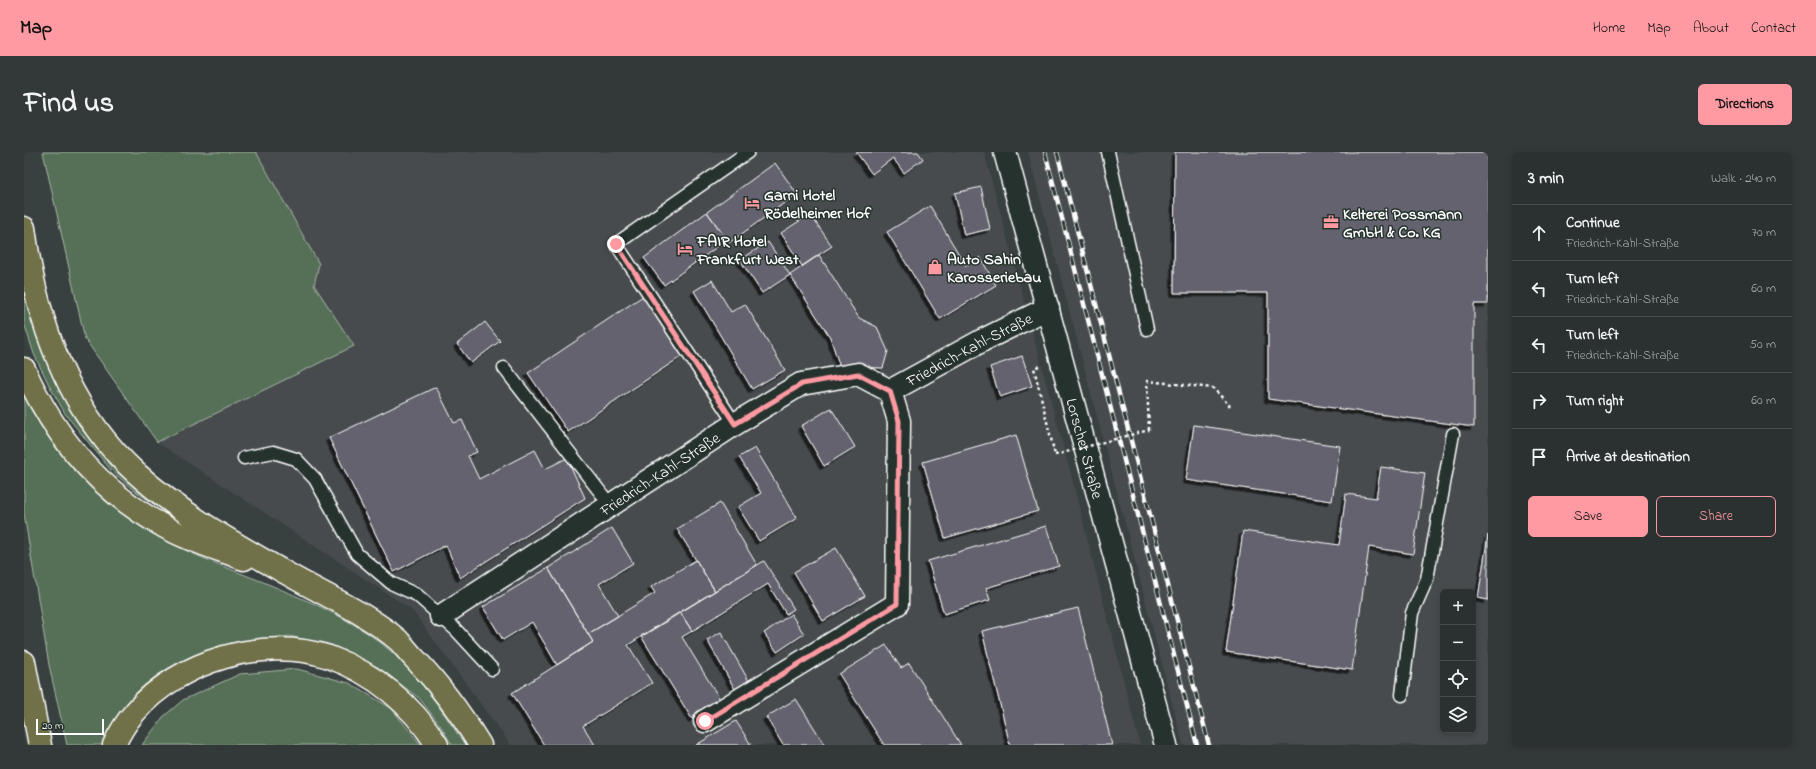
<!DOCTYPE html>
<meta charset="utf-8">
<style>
body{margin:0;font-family:"Indie Flower",sans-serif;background:#333938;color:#f1f3f6}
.controls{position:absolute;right:12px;bottom:12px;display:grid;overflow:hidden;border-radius:6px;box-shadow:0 2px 6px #0003}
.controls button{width:36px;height:36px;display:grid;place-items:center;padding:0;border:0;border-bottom:1px solid #474c4c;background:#2b3130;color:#f1f3f6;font:20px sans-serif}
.scale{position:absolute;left:12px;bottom:10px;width:68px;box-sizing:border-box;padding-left:4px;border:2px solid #fff;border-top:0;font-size:11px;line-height:14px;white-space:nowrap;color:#fff;-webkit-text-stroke:3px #26332d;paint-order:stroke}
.stop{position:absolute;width:12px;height:12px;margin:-9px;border:3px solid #ff9aa2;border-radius:50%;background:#fff}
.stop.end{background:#ff9aa2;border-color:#fff;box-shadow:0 1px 4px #0008}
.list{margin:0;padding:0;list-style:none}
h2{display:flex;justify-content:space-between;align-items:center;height:52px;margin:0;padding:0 16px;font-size:17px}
h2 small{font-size:13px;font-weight:400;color:#a6a9ab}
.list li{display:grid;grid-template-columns:26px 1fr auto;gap:12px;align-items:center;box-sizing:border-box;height:56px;padding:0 16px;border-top:1px solid #474c4c}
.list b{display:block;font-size:15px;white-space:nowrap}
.list p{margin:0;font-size:13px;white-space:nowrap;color:#a6a9ab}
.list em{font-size:13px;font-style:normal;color:#a6a9ab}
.actions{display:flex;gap:8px;padding:12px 16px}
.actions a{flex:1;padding:9px 0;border:1px solid #ff9aa2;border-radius:6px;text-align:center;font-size:14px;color:#ff9aa2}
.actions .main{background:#ff9aa2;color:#111}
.icon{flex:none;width:22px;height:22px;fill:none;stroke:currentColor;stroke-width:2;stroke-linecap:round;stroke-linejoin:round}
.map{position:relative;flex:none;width:1464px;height:593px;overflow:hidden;border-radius:6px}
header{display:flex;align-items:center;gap:24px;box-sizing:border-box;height:56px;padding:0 20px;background:#ff9aa2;color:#111}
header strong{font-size:19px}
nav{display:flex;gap:22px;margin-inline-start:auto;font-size:14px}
.intro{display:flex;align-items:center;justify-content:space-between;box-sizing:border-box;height:96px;padding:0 24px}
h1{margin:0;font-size:28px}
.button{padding:10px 18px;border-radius:6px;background:#ff9aa2;color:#111;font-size:14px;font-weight:700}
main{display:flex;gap:24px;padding:0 24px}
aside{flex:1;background:#2b3130;border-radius:6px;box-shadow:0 2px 6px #0003}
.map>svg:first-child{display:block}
</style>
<header>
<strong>Map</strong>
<nav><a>Home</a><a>Map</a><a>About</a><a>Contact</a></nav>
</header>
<div class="intro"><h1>Find us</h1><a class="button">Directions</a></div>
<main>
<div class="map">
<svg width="1464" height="593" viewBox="0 0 1464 593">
<defs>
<filter id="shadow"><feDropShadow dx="-3.5" dy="3.5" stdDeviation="0" flood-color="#0009"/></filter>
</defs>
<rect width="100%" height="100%" fill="#394140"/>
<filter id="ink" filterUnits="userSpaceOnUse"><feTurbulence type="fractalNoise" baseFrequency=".025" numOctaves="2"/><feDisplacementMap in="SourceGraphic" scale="8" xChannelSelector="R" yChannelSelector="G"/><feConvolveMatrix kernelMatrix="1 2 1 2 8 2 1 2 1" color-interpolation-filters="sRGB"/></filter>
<g filter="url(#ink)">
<path fill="#464b4e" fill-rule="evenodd" d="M232,0H960L1047,323L1116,593H487L388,458L133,290L330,194L290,133L295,112Z
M1004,0H1464V593H1159ZM1419,440H1449V578H1419Z"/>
<path fill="#546f56" stroke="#aab7aa" d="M19,0H232L295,112L290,133L330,194L133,290L61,187Z
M0,127L13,179L134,352L132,354L107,336L86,317L42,263L26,235L10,202L0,171Z
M0,241C31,301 75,350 134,384C165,402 206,417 239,430C280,447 322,464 357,491C392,519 417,557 441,593H428L416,573L395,546L354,515L308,493L265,484L223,489L188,498L82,585L78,593H43L25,513L0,362Z
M273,517L325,531L367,556L397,593H118L139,565L159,548L216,522Z"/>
<path fill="#64626e" stroke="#fff" filter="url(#shadow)" d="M832,0H894L899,7L880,21L869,6L848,22Z
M1151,0H1464V152H1450V275L1244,247V141H1150Z
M751,11L773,42L705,91L683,60Z
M957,35L966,77L940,83L931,41Z
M906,54L942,114L956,105L972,133L916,167L863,80Z
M683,60L703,88L640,133L620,106Z
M786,62L808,94L778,114L757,81Z
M744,90L766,123L738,141L716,108Z
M795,103L835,166L853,175L864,199L859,216L816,215L806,185L766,123Z
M688,128L707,160L721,152L761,218L728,237L670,139Z
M619,144L658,204L544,280L504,221Z
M461,170L476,189L447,211L433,192Z
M998,204L1008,234L976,245L966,215Z
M412,235L430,271L438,268L453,300L444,304L455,327L511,298L521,317L543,306L561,346L436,426L422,393L370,420L305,286Z
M807,256L831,295L800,314L777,274Z
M1170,273L1316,294L1308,349L1162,328Z
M992,283L1014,359L921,386L899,310Z
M731,296L773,366L735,389L714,355L737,341L715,305Z
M1357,315L1401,321L1389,402L1345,395L1328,518L1202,500L1219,379L1315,393L1322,342L1352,346Z
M696,351L733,413L691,439L653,377Z
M1022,374L1035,414L962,436L966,448L920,462L904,409Z
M588,376L609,411L575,432L594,464L564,482L524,416Z
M1464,383V448L1454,446Z
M812,396L841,444L799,469L770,420Z
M672,408L691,439L604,493L628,531L559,574L571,593H520L488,541L569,490L564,482L631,441L627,435Z
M740,409L770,457L762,462L744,432L668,479L656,460Z
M524,416L569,490L533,513L508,470L479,488L459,455Z
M1054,456L1088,593H986L958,479Z
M656,460L668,479L658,485L697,549L668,567L617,484Z
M767,462L780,482L753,500L740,481Z
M697,480L726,531L712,539L683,488Z
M862,493L877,516L885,511L937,593H860L815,522Z
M772,547L801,593H759L742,565Z
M712,569L727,593H672Z"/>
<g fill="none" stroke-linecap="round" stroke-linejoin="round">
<g stroke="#fff" stroke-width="15">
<path id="service" d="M1084,0L1123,177
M480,216L587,354
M711,272L592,92L724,0
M220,306L249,300L272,307L291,327L333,402L367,431L393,443L432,478L468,517
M1378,543L1388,461L1403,427L1429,282"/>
</g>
<g stroke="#fff" stroke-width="25">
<g id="minor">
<path id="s1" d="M417,464L711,272L777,232L834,222L866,239L959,188L1024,156"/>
<path d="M681,569L873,452L875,269L866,239"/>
</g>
</g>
<g stroke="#fff" stroke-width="25">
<g id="secondary">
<path id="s2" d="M981,0L1142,593"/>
</g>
</g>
<g stroke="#fff" stroke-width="25">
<path id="motorway" d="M0,76C12,167 43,258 112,321C156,361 211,392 262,421C300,443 341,460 374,488C380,494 385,501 391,507C416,533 437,562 456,593
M0,217C30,284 76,340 141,375C166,389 194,397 220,407
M0,510L16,593
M90,593C95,582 103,569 111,560C154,509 241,483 305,505C350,521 388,552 413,593"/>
</g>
<path stroke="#fff" stroke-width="2.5" stroke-dasharray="3 3" stroke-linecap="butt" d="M1015,214L1010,216L1031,303
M1125,278L1123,229L1189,236L1206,254"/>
<use href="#service" stroke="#26332d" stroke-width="12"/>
<use href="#minor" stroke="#26332d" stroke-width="22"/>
<use href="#secondary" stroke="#26332d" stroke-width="22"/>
<use href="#motorway" stroke="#70704a" stroke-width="22"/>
<g stroke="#fff" stroke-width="4.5">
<path id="rail" d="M1021,0L1173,593
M1033,0L1185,593"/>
</g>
<use href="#rail" stroke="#26332d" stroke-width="3" stroke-dasharray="9" stroke-linecap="butt"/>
<path stroke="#fff" stroke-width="2.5" stroke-dasharray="3 3" stroke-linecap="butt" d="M1031,303L1125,278"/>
</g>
</g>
<g fill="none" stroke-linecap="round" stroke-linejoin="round" filter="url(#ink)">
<path stroke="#ff9aa2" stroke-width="5" d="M592,92L711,272L778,232L834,222L866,239L875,269L873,452L681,569"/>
</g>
<defs>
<g id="hotel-bare" transform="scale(1.2)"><path d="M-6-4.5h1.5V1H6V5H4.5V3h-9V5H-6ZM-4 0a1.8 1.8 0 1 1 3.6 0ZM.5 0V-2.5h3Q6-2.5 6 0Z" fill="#ff9aa2" stroke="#26332d" stroke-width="2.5" paint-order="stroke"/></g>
<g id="office-bare" transform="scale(1.2)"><path d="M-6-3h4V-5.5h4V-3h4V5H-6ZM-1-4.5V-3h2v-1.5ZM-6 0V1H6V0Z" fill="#ff9aa2" stroke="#26332d" stroke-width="2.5" paint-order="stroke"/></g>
<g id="shop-bare" transform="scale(1.2)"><path d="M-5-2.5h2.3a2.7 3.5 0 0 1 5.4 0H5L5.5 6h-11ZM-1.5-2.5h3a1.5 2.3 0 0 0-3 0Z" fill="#ff9aa2" stroke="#26332d" stroke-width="2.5" paint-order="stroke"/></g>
</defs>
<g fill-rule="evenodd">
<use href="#hotel-bare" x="728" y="51"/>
<use href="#office-bare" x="1307" y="70"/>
<use href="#hotel-bare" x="661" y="97"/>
<use href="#shop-bare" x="911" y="115"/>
</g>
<g text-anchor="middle" stroke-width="3" stroke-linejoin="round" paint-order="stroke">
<g font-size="16" font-weight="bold" fill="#fff" stroke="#26332d" text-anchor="start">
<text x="740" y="48">Garni Hotel<tspan x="740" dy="18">Rödelheimer Hof</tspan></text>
<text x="1319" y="67">Kelterei Possmann<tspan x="1319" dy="18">GmbH &amp; Co. KG</tspan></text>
<text x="673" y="94">FAIR Hotel<tspan x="673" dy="18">Frankfurt West</tspan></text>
<text x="923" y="112">Auto Sahin<tspan x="923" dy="18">Karosseriebau</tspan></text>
</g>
<g font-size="16" fill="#fff" stroke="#26332d">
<text dy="6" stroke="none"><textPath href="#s1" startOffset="612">Friedrich-Kahl-Straße</textPath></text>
<text dy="6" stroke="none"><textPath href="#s2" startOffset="307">Lorscher Straße</textPath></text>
<text dy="6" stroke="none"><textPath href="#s1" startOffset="261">Friedrich-Kahl-Straße</textPath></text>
</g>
</g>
</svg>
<div class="controls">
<button>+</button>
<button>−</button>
<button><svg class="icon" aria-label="locate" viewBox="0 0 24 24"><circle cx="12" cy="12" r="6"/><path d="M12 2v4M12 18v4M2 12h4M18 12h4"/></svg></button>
<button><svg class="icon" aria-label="layers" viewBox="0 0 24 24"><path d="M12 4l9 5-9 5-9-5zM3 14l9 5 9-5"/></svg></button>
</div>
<div class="scale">20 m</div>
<div class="stop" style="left:681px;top:569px"></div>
<div class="stop end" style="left:592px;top:92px"></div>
</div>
<aside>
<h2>3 min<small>Walk · 240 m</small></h2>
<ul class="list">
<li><svg class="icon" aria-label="ahead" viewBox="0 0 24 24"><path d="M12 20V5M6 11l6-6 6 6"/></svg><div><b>Continue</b><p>Friedrich-Kahl-Straße</p></div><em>70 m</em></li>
<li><svg class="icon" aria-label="left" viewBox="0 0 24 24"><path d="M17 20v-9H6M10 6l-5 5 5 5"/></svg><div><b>Turn left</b><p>Friedrich-Kahl-Straße</p></div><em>60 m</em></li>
<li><svg class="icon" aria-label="left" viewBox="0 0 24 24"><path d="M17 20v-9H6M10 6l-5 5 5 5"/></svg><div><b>Turn left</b><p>Friedrich-Kahl-Straße</p></div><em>50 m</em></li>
<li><svg class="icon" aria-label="right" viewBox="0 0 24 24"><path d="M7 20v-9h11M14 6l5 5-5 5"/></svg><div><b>Turn right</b></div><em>60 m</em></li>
<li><svg class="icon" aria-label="arrive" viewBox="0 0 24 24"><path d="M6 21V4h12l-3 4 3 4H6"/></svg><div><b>Arrive at destination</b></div></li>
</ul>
<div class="actions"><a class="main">Save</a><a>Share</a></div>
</aside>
</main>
